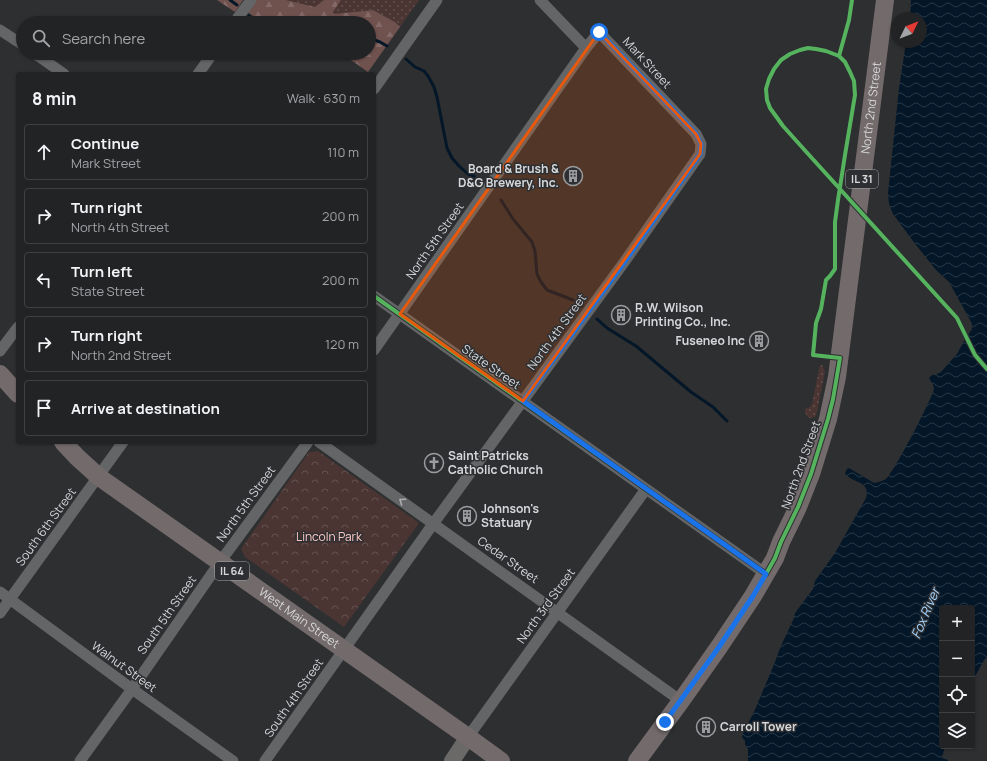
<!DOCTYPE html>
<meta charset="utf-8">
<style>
body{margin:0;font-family:Manrope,sans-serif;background:#2e2f32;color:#f1f3f6}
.controls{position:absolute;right:12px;bottom:12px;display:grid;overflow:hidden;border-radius:4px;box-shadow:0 1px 3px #0004}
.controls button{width:36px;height:36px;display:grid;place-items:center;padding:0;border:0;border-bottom:1px solid #3f4042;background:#222325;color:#f1f3f6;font:20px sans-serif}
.compass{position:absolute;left:891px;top:12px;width:36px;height:36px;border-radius:50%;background:#222325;box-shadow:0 1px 3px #0004;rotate:47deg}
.stop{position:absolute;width:12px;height:12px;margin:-9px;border:3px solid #1a73e8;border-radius:50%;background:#fff}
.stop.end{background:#1a73e8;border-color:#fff;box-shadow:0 1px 4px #0008}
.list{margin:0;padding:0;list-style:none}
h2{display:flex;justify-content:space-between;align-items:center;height:52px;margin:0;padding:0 16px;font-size:17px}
h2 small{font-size:13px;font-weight:400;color:#a2a4a7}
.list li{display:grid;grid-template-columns:26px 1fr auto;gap:12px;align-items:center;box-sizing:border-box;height:56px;margin:0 8px 8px;padding:0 8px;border:1px solid #3f4042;border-radius:4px}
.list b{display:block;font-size:15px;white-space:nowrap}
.list p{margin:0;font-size:13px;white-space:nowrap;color:#a2a4a7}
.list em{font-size:13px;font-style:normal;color:#a2a4a7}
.icon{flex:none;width:22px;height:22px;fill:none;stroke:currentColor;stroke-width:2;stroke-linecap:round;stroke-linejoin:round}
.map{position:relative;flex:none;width:987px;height:761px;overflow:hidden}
.search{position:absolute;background:#222325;box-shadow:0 1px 3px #0004;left:16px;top:16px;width:360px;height:44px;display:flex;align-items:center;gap:10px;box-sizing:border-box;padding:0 14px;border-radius:22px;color:#a2a4a7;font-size:15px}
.panel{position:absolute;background:#222325;box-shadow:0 1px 3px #0004;left:16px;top:72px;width:360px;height:372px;border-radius:4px}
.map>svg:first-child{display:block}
</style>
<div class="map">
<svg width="987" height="761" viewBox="0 0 987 761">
<defs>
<pattern id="grass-dots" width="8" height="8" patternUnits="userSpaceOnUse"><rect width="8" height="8" fill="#4b3533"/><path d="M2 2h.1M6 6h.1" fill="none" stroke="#645250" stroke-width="1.8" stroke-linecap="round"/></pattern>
<pattern id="forest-firs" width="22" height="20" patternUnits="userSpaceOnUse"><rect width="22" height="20" fill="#6f514e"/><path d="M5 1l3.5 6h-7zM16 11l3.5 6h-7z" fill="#836967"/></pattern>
<pattern id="park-crowns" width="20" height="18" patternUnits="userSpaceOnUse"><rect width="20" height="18" fill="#4b3533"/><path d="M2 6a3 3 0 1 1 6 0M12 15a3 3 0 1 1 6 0" fill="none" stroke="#645250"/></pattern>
<pattern id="water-waves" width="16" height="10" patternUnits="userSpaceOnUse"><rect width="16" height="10" fill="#041728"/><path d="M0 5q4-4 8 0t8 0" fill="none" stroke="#283846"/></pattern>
</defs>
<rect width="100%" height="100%" fill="#2e2f31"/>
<path fill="url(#grass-dots)" d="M286,0H324L315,7Z
M341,0H419L400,27L395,22L373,10L333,14L332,12Z
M820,365H822L825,371L817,412L815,417L810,418C806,416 805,413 805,409L810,407L812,404Z"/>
<path fill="url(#forest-firs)" d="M217,0H243L235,12Z
M254,0H286L315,7L324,0H341L333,12V14L373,10L395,22L400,27L368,72L341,53H369V23H263L246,11Z"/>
<path fill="url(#park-crowns)" d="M318,451L419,523L344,627L245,557L241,549L309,452Z"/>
<path fill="url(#water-waves)" d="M911,0H987V657L984,660L972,682V608H942V746H945L942,758L948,760V761H748V749L745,745V741L742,737L743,733L754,712L775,662L780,648L794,618L795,613L813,589L815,581L835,553L866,498C871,480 852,484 845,473L847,469L849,468L874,483C878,482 883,481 886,479C893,474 932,399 934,389C934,385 931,382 929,378L932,375H935L941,372L957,354L964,341L972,329V324L970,320L949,282L936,270L916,245L893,214L889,204L888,193L899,88L906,42H921V18H910Z"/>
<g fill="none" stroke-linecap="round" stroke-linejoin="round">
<path stroke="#041728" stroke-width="3" d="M230,0L237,5
M249,16L254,20L265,23
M369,38L380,42L387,46
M406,59L415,67L424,71L428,76L434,87L437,97L447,148L452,158L459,166L468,174L474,176
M501,200L513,219L532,242L535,251L537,274L541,282L547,290L573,300
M581,305L582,306
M597,319L607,328L623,338L636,346L691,392L713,407L727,421"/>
<path stroke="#646566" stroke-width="11" d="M540,0L586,48
M234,23L251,0
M0,30L23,45
M34,53L64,74
M198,74L213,53
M374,89L437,0
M374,296L766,574
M0,351L18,327
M319,442L681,701
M0,592L132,689L233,761
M0,613L123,442
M468,737L646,489
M80,761L132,689L220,562L308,442
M265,761L433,524L625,261L700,154L701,144L696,134L599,32L586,48L374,350"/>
<path stroke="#6b6868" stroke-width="16" d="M452,761L468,737"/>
<g stroke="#736a6b" stroke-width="18">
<path d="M0,374L18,394"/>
<path id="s1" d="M63,442L77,457L99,477L468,737L501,761"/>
<path id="s2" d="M637,761L681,701L719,647L753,596L775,558L781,542L798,507L811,474L828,419L837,377L885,0"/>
</g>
<g stroke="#2d2f32" stroke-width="6">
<path id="cycleway" d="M839,56L849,20L852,0
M374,296L766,574L775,558L781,542L798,507L811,474L828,419L833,399L840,358L813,355L816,323L821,309L826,280L830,276L835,269V222L838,200L845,155L855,95L854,81L850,72L845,62L839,56L826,51L816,49L808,48L800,50L790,54L781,60L774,69L769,79L766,89L767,100L770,108L783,126L810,156L957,318L975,355L987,369"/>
</g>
<use href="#cycleway" stroke="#56b35d" stroke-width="4"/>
</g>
<defs><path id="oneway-chevron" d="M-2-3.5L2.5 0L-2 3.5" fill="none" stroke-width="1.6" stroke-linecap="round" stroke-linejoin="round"/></defs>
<use stroke="#adafb0" href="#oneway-chevron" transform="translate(402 501) rotate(-145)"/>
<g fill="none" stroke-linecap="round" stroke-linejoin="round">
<path stroke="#1a73e8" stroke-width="5" d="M599,32L696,134L701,144L700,154L625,261L523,401L766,574L753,596L719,647L665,722"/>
</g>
<path fill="#e8590c" fill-opacity="0.2" stroke="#e8590c" stroke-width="3" stroke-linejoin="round" d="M599,32L696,134L701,144L700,154L523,401L400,314Z"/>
<defs>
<g id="building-ring" transform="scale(1)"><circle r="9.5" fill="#2d2f32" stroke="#9b9c9e" stroke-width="1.5"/><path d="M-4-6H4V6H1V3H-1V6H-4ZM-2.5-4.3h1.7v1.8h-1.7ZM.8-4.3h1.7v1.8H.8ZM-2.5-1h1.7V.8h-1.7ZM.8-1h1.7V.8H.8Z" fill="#9b9c9e"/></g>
<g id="church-ring" transform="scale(1)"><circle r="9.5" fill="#2d2f32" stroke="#9b9c9e" stroke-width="1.5"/><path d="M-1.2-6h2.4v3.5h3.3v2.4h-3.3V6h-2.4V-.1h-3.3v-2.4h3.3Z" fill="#9b9c9e"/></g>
</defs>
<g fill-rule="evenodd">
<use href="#building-ring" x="573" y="176"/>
<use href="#building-ring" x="621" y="315"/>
<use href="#building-ring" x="759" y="341"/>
<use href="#church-ring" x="434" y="463"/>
<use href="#building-ring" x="467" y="516"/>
<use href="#building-ring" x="706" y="727"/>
</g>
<g text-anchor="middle" stroke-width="3" stroke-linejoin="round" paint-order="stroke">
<g fill="#2d2f32" stroke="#a3a5a6" stroke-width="1">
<rect x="846" y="170" width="32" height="18" rx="3"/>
<rect x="215" y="562" width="34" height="18" rx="3"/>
</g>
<g font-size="11" font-weight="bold" fill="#d5d7d8">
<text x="862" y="183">IL 31</text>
<text x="232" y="575">IL 64</text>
</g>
<g font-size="12" fill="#d5d7d8" stroke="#2d2f32">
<text transform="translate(647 63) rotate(47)" y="4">Mark Street</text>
<text dy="4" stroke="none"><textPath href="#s2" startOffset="709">North 2nd Street</textPath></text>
<text transform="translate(435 241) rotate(-55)" y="4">North 5th Street</text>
<text transform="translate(557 332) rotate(-54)" y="4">North 4th Street</text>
<text transform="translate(491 367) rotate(35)" y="4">State Street</text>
<text transform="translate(801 465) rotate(-70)" y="4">North 2nd Street</text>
<text transform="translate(246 504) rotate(-54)" y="4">North 5th Street</text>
<text transform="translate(46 527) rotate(-54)" y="4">South 6th Street</text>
<text transform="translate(508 560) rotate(35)" y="4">Cedar Street</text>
<text transform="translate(546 606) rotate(-54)" y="4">North 3rd Street</text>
<text transform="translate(167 615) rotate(-55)" y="4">South 5th Street</text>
<text dy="4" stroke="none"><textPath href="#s1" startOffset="295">West Main Street</textPath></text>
<text transform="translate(124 667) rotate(36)" y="4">Walnut Street</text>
<text transform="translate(294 698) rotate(-55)" y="4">South 4th Street</text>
</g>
<g font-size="12" font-weight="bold" fill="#d5d7d8" stroke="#2d2f32" text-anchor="start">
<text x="559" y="173" text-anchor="end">Board &amp; Brush &amp;<tspan x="559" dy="14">D&amp;G Brewery, Inc.</tspan></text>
<text x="635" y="312">R.W. Wilson<tspan x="635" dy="14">Printing Co., Inc.</tspan></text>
<text x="745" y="345" text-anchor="end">Fuseneo Inc</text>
<text x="448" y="460">Saint Patricks<tspan x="448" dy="14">Catholic Church</tspan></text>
<text x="481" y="513">Johnson's<tspan x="481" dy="14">Statuary</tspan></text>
<text x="720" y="731">Carroll Tower</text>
</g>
<g font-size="12" fill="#ffc9c4" stroke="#2d2f32">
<text x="329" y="541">Lincoln Park</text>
</g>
<g font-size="13" font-style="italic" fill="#a4d4fe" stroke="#2d2f32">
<text transform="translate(925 613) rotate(-67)" y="5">Fox River</text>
</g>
</g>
</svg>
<div class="controls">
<button>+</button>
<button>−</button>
<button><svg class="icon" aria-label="locate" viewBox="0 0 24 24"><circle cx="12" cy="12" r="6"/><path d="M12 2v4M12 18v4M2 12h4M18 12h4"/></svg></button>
<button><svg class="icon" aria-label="layers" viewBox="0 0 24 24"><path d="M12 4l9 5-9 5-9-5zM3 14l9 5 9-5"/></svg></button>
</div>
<svg class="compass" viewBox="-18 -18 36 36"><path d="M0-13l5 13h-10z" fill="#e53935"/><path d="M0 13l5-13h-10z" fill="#a2a4a7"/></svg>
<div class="stop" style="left:599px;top:32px"></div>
<div class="stop end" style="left:665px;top:722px"></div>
<div class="search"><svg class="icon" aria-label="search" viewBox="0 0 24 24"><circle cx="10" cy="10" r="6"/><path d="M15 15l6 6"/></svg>Search here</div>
<section class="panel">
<h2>8 min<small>Walk · 630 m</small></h2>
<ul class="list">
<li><svg class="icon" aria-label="ahead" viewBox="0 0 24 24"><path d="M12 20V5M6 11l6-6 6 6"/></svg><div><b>Continue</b><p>Mark Street</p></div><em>110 m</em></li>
<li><svg class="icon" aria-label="right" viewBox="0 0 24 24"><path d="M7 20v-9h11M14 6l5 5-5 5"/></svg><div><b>Turn right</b><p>North 4th Street</p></div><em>200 m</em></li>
<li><svg class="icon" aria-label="left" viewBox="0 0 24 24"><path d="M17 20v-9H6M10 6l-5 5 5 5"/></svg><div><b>Turn left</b><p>State Street</p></div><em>200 m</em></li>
<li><svg class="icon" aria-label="right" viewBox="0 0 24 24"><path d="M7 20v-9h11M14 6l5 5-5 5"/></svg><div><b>Turn right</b><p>North 2nd Street</p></div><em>120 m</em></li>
<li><svg class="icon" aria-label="arrive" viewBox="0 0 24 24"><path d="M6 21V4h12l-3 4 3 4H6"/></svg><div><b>Arrive at destination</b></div></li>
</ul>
</section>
</div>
